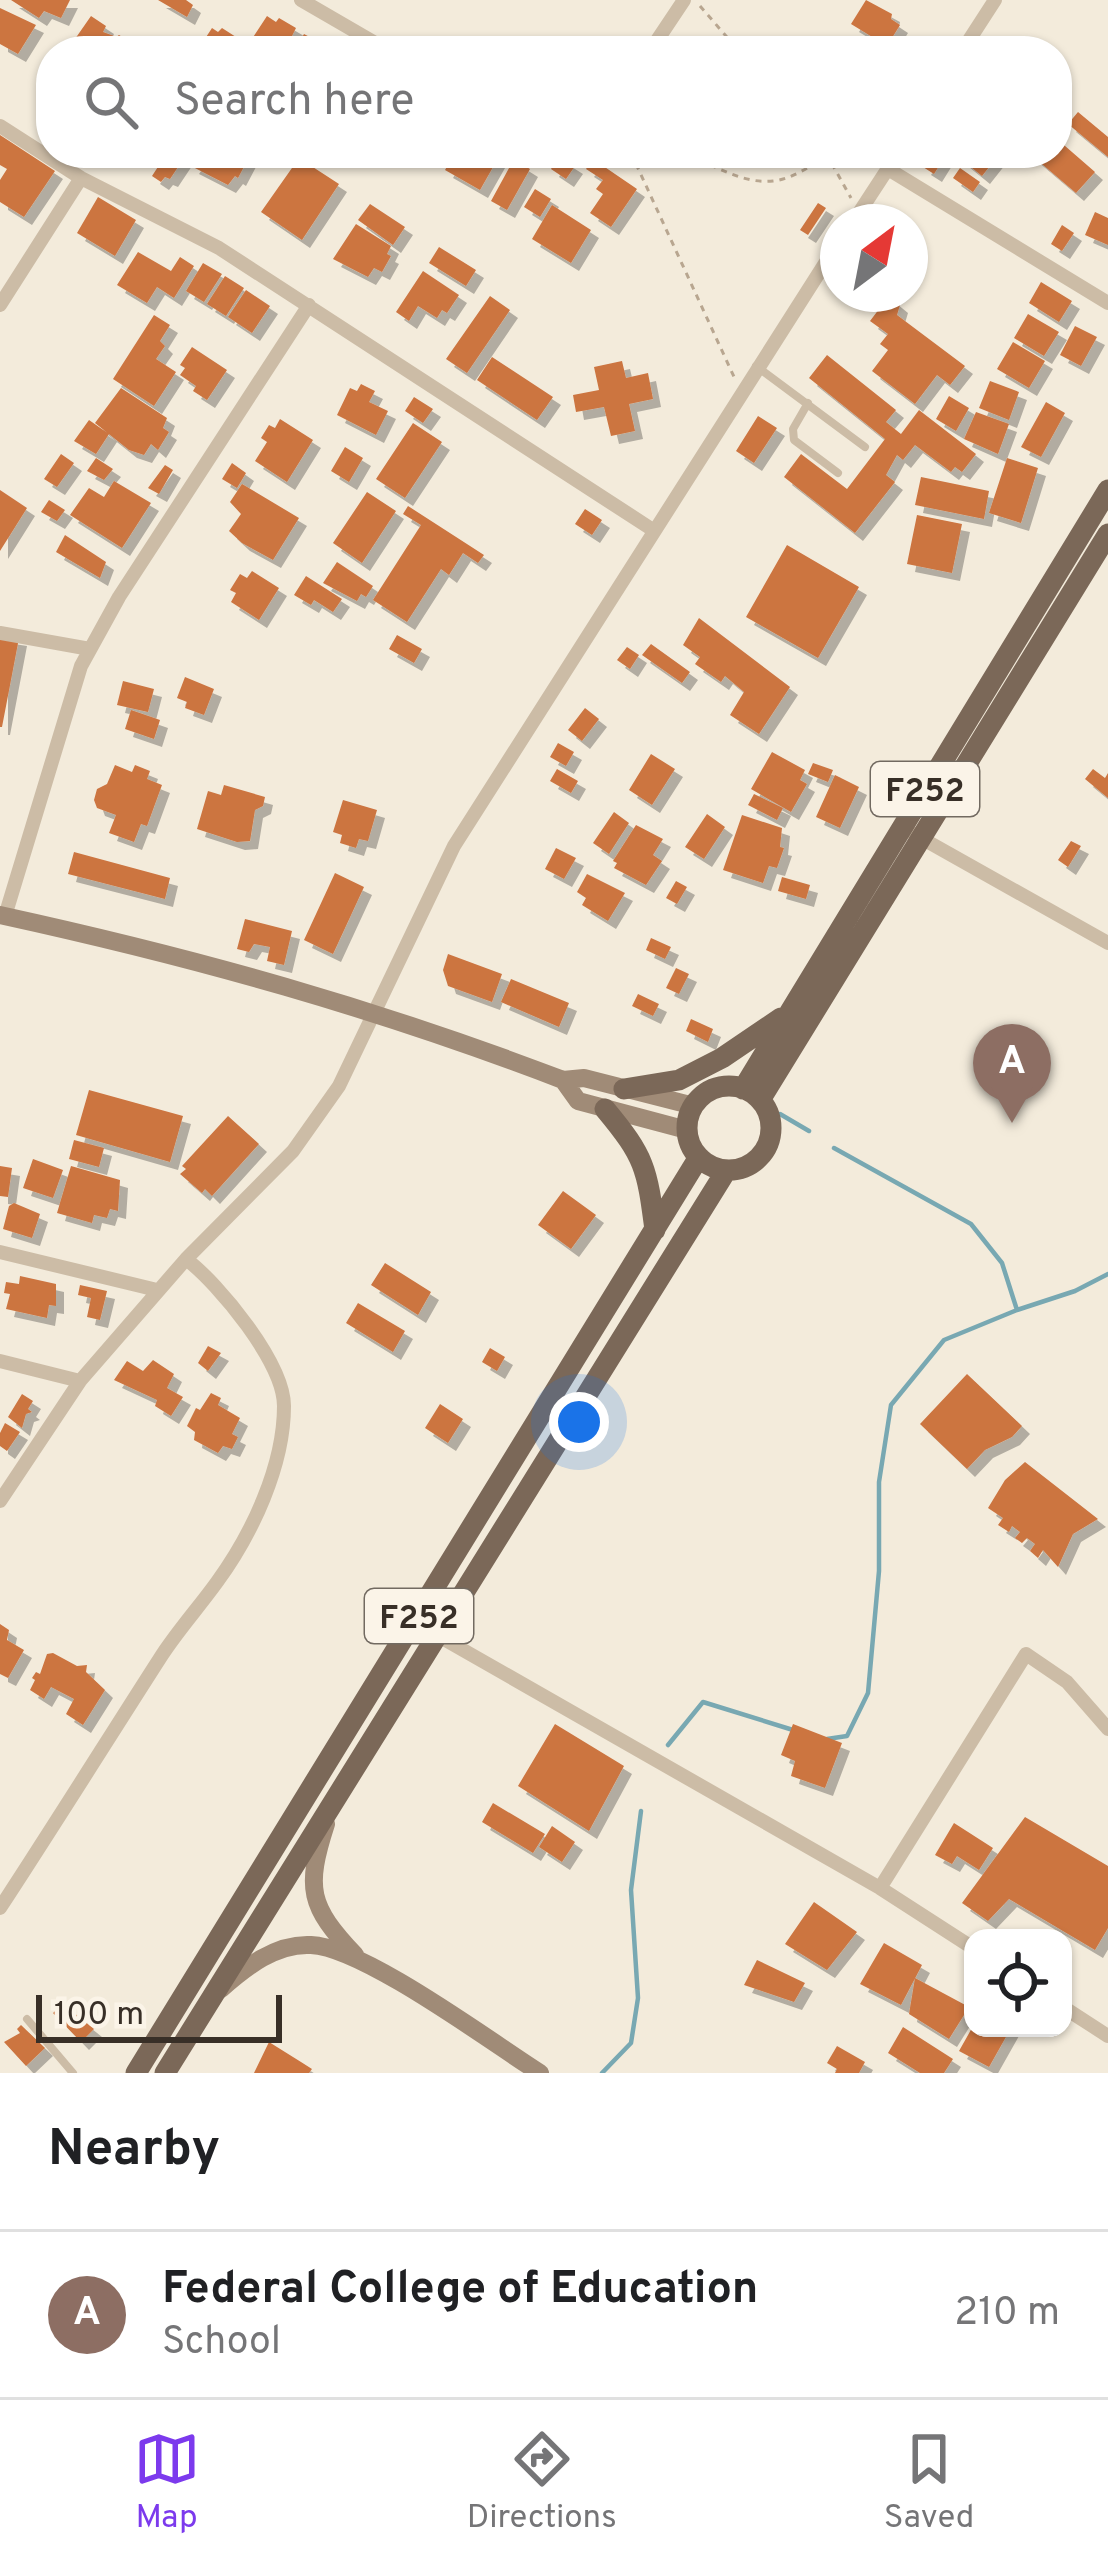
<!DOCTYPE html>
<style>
body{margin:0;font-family:Overpass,sans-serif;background:#f6f6f6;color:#202124}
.controls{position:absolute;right:36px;bottom:36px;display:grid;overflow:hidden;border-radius:24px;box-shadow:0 3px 9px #0004}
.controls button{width:108px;height:108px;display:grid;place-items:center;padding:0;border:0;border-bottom:3px solid #e0e0e0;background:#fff;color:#202124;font:60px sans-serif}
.compass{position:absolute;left:820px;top:204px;width:108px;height:108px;border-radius:50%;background:#fff;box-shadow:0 3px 9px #0004;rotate:32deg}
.scale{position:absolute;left:36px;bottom:30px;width:246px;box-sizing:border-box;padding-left:12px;border:6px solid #382f27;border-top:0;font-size:33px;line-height:42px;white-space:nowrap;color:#382f27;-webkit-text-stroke:9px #fbf4e8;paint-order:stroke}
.you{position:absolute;left:579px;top:1422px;width:42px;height:42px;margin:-30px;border:9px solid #fff;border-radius:50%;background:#1a73e8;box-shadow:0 0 0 18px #1a73e833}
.badge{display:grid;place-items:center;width:78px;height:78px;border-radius:50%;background:#7c3aed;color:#fff;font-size:39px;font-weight:700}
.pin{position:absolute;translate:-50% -99px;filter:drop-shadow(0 3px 6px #0008)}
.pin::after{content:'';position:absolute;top:63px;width:42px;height:36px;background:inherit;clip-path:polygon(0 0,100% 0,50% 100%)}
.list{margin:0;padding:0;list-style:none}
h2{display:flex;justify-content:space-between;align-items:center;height:156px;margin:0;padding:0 48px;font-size:51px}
h2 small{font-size:39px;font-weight:400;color:#757577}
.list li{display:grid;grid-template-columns:78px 1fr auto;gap:36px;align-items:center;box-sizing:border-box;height:168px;padding:0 48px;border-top:3px solid #e0e0e0}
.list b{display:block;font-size:45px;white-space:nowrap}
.list p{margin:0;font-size:39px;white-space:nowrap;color:#757577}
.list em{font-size:39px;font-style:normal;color:#757577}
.icon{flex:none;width:66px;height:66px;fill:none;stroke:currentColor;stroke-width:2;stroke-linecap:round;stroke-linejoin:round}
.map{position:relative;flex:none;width:1108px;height:2073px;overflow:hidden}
.search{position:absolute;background:#fff;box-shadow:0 3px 9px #0004;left:36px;right:36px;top:36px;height:132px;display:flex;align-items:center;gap:30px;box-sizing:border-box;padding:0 42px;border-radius:48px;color:#757577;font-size:45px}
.sheet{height:324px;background:#fff}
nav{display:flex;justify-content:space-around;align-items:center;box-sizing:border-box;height:168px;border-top:3px solid #e0e0e0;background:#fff;font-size:33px;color:#757577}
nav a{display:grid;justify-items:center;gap:6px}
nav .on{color:#7c3aed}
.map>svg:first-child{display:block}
</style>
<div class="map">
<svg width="1108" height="2073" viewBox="0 0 1108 2073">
<defs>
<filter id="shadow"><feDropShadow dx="8" dy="8" stdDeviation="0" flood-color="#0004"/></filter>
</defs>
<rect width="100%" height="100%" fill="#f3ebdb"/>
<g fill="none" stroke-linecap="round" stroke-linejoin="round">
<path stroke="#78a8b2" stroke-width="4.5" d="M780,1114L809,1131
M834,1148L971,1224L1002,1263L1017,1310
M827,1739L847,1736L868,1693L879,1571V1482L891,1405L944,1340L1017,1310L1075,1291L1108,1274
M668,1745L703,1702L793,1730
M602,2073L631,2043L638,1998L631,1890L641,1811"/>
</g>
<path fill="#cc7440" filter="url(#shadow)" d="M11,0H70L61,18L44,11L39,18Z
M158,0H186L193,5L187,17Z
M866,0L892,14L891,19L900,25L887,46L851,24Z
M0,8L36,25L18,54L0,44Z
M91,16L106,26L103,32L114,36L112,40L119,35L131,42L125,51L78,49L81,44L75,39Z
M267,16L276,22L279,18L296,28L288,44L280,51H244Z
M212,28L218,32L222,28L236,37L233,42L242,48L240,51H197Z
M304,34L323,44L318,51H294Z
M1078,112L1108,137V157L1068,124Z
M0,135L55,171L24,217L0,202V180L7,169L0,165Z
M1057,139L1095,172L1076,193L1029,153H1057Z
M167,153L184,158L170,179L165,177L161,182L152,176Z
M200,153H238L248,159L238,178L235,176L228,185L191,166Z
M455,153H501L480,190L445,170Z
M932,153H947L934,174L923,167Z
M965,153H992L997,157L982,176L961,159Z
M559,156L575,166L566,179L551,169Z
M299,158L339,184L302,240L261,212Z
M514,159L530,169L507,210L491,201Z
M593,159L637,189L611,227L590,213L603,194L596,189L603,180L586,169Z
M960,168L980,182L973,192L953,178Z
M535,189L551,199L540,217L524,207Z
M98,197L136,220L115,256L77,233Z
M818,203L826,208L808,235L800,230Z
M370,204L405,227L393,245L358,220Z
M552,205L591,230L571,263L532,239Z
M1095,212L1108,218V245L1085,235Z
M356,224L391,246L387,254L391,256L382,272L374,268L368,277L333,259Z
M1062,225L1074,233L1062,251L1051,244Z
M439,247L476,270L466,286L429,263Z
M138,252L171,271L180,257L194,266L174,298L157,287L147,303L117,285Z
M203,263L222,274L204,302L186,291Z
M423,271L459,295L447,313L442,310L437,318L418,306L409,321L396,312Z
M225,276L244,288L226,316L207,304Z
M1041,282L1072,301L1059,322L1029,303Z
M246,290L270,306L252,333L228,317Z
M490,296L510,310L467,373L446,359Z
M889,296L900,305L897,315L965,366L950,385L937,375L915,404L872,371L888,350L880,344L888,334L870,321Z
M1028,314L1059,332L1044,356L1014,338Z
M154,315L170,325L160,341L165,346L156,359L176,372L154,406L113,379Z
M1075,326L1097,337L1081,366L1060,355Z
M1013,342L1045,361L1029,388L997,369Z
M192,347L227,370L207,400L193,391L196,386L180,375L185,368L180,365Z
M827,355L896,410L886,422L901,434L919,410L976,454L962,472L955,467L951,472L915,445L903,460L897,455L886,475L895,482L855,533L784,477L801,454L847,489L885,439L809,378Z
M492,357L553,397L537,420L477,380Z
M622,361L626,378L648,373L653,399L629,404L635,431L611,436L604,407L576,412L573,395L599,390L594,367Z
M990,381L1019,392L1009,420L979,408Z
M361,384L375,391L369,402L388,411L376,435L337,415L350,388L357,391Z
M121,388L167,418L163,428L169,432L158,450L151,444L144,455L129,450L95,423Z
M949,396L969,408L956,431L936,419Z
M414,397L433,409L423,423L405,411Z
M1046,402L1065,413L1041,457L1021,447Z
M976,412L1009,424L998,454L964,439Z
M758,416L777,428L754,463L736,451Z
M280,419L313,440L287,482L255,461L267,442L261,438L269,425L275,428Z
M89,420L109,434L96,454L74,441Z
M413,423L442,442L405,498L376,479Z
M345,447L363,458L349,482L331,471Z
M61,454L74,463L57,487L44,479Z
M96,458L113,469L104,480L87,471Z
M1007,458L1038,468L1021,523L989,513Z
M232,463L246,473L237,488L222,479Z
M165,465L173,470L159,494L148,488Z
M921,477L989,491L984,519L915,505Z
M114,481L151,503L122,548L70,515L89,488L104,497Z
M242,484L299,518L273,560L242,543L229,531L241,514L230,502Z
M0,490L27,508L0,551Z
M367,492L396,511L362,563L333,543Z
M49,500L65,510L57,521L41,512Z
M408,506L484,555L478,563L463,553L449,575L441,569L407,622L373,600L421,525L403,514Z
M585,509L602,520L592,535L575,524Z
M917,515L962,524L952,573L907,564Z
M65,535L106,562L100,578L56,552Z
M787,545L859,587L818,658L746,617Z
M337,562L373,586L366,597L361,594L357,601L323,583Z
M252,571L279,588L259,620L231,602L236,593L230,590L240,574L247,578Z
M306,576L342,599L333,612L314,600L311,605L294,595Z
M699,618L790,687L759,734L730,715L744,692L725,676L721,682L695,664L700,657L683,645Z
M0,635L19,638L2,727H0Z
M397,635L422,649L414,663L389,649Z
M651,644L690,672L682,683L642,655Z
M627,647L639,655L630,669L617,660Z
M185,677L214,689L204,715L185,708L187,702L177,698Z
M123,681L154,689L148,712L117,705Z
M585,708L599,719L582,741L568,730Z
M131,710L160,720L154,739L125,729Z
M558,743L574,752L566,766L550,757Z
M772,752L805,770L800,780L807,784L791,812L751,789Z
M651,754L675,769L652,805L629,790Z
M813,763L833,770L828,782L808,774Z
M115,765L132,772L135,765L150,771L147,779L162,785L147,826L141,824L134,842L109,833L116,815L97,808L94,800L97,789L107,784Z
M557,769L578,781L571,793L550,781Z
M1093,769L1105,778L1108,773V798L1085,779Z
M835,775L859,787L840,828L816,817Z
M224,785L265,797L263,806L255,810L250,841L237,842L197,829L208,791L221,795Z
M754,794L783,808L777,820L748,805Z
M343,800L377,810L368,841L359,839L356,848L340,843L342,835L333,832Z
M614,812L629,823L609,854L593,843Z
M707,814L725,827L704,859L685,847Z
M742,815L782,828L780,847L784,848L777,868L769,866L763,883L723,870Z
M636,825L663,839L653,855L662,861L646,885L614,868L617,863L613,861Z
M1071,841L1081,846L1068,867L1058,860Z
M556,848L576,858L564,879L545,869Z
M74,852L170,878L165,899L68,874Z
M335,873L364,887L333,954L304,940Z
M587,874L625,893L608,921L582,905L586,898L577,892Z
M782,877L810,885L806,899L778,891Z
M676,881L687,887L677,904L666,898Z
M245,919L292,931L284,965L267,961L270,947L254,944L249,952L237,949Z
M651,938L671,947L665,959L646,950Z
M448,954L502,974L492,1002L448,986L443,970Z
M676,968L689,974L679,994L666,988Z
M511,979L569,1003L559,1027L501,1002Z
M638,994L659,1004L653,1016L632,1006Z
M691,1019L713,1029L708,1042L686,1031Z
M89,1090L183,1116L170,1162L76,1135Z
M228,1116L259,1144L212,1196L205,1189L202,1193L180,1174L186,1169L182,1166Z
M74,1140L104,1148L99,1167L69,1159Z
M33,1159L63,1170L53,1198L23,1188Z
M0,1166L12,1168L8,1197L0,1196Z
M71,1166L120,1180L118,1211L110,1209L107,1218L94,1215L92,1223L57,1213Z
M563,1191L596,1215L571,1249L538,1225Z
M14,1203L40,1214L32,1238L3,1229L9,1206Z
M385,1263L431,1292L418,1315L371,1285Z
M20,1276L56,1284V1306L49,1305L47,1318L6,1309L10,1294L4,1293L6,1282L19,1284Z
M80,1285L107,1291L100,1320L87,1317L91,1298L78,1295Z
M358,1303L405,1331L393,1352L346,1323Z
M208,1346L221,1353L208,1371L198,1363Z
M490,1348L505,1357L497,1371L482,1362Z
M153,1360L174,1374L167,1388L183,1397L171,1416L155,1406L157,1400L114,1380L127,1361L143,1371Z
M967,1374L1022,1426L1012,1437L985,1450L967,1469L920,1424Z
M211,1393L221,1398L218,1405L240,1418L232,1434L238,1437L232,1449L223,1446L218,1453L194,1440L195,1432L187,1426L196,1408L200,1410Z
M22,1394L33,1401L28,1409L32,1412L26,1414L22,1428L8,1417Z
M440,1404L463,1419L448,1443L425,1428Z
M5,1423L20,1432L7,1451L0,1446V1433Z
M1025,1462L1098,1519L1073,1534L1058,1567L1043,1550L1038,1558L1030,1551L1035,1544L1027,1538L1022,1543L1015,1538L1020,1532L1012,1526L1009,1532L998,1525L1003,1518L988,1508L1005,1480Z
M0,1624L9,1630L7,1640L24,1650L8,1678L0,1674Z
M53,1653L77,1666L87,1665L86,1672L105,1690L83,1725L66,1714L74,1699L51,1687L44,1699L30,1690L35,1680L32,1678L36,1672L40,1674L47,1654Z
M555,1724L624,1766L589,1831L518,1786Z
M793,1724L842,1743L825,1788L791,1776L795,1761L781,1755Z
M493,1803L545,1834L533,1853L482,1822Z
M1025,1817L1108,1866V1928L1095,1950L1009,1899L988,1921L962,1903Z
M954,1823L993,1848L979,1870L957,1856L952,1864L935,1855Z
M552,1826L575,1842L562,1862L539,1847Z
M814,1902L857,1932L827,1970L785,1944Z
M884,1943L922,1965L901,2005L860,1984Z
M757,1960L805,1983L794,2002L744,1985Z
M915,1978L969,2007L949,2039L909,2014Z
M63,2004L94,2029L81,2042L53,2013Z
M21,2025L45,2048L26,2066L4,2042L20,2033L17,2029Z
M903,2027L953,2059L944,2073H920L888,2053Z
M972,2028H1011L989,2067L959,2051Z
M269,2042L301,2062L312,2069L309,2073H254Z
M837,2046L865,2062L859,2073H835L837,2069L827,2063Z"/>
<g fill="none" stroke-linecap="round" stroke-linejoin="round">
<path stroke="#b8a690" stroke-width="3" stroke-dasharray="6 6" stroke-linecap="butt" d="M700,6L739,51
M631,153L735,379
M826,153L851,198
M641,166C694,137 724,186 773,181C792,179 811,166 826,156"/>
<path stroke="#ccbca6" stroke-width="8" d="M756,366L865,447
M808,403L793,429L794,440L838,473
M27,2019L73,2073"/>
<path stroke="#ccbca6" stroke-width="14" d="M301,0L389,51
M650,51L684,0
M962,51L995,0
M0,126L81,178L219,248L653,530
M888,169L1108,303
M853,222L898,153
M0,305L81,178
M0,633L90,649
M914,834L1108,943
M5,916L81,666L119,597L309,305
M0,1252L157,1290
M0,1361L80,1381
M0,1501L80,1381L186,1259L293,1151L339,1086L454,846L838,243
M435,1634L880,1888L973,1948
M880,1888L1026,1654L1067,1682L1108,1729
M0,1908C55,1824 108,1739 162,1655C179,1629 199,1607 217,1582C252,1534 284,1466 284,1406C284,1363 219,1284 186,1259
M1063,2007L1108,2036"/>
<path stroke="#a08b77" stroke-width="18" d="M0,915C197,958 375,1008 563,1080L584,1078L694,1106
M563,1080L578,1101L687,1130
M326,1824C305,1889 309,1906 355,1955
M221,1989C246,1967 276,1943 311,1945C363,1947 491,2042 540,2073"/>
<path stroke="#7b6858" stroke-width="21" d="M687 1128a42 42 0 1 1 84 0a42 42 0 1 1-84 0Z
M624,1089L679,1080L722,1058L781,1018
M743,1089L1108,490
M760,1100L1108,534
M605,1109C645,1157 647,1168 655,1230
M136,2073L699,1157
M165,2073L726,1171"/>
</g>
<g text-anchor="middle" stroke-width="9" stroke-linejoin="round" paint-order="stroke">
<g fill="#fbf4e8" stroke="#726a61" stroke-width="3">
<rect x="871" y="762" width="108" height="54" rx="9"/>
<rect x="365" y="1589" width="108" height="54" rx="9"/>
</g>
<g font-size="33" font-weight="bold" fill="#382f27">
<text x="925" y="801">F252</text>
<text x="419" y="1628">F252</text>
</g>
</g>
</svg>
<div class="controls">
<button><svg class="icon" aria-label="locate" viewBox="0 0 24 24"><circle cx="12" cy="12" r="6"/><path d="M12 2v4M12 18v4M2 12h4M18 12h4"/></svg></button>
</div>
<svg class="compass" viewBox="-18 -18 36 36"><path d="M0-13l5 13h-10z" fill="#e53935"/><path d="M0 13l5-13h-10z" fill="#757577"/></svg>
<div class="scale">100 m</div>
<div class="you"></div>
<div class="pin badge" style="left:1012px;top:1123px;background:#8d6e63">A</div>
<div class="search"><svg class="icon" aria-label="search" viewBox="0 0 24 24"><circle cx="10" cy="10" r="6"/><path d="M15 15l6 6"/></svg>Search here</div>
</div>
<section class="sheet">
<h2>Nearby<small></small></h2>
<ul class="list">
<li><span class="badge" style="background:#8d6e63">A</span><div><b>Federal College of Education</b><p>School</p></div><em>210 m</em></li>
</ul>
</section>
<nav>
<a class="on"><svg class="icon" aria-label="map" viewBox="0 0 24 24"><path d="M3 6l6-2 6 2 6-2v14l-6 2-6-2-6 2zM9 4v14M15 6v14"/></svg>Map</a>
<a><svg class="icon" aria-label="directions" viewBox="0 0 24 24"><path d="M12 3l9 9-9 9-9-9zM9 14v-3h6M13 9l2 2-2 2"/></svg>Directions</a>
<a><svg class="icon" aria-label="saved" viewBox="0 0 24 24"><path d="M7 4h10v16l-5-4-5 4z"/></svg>Saved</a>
</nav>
